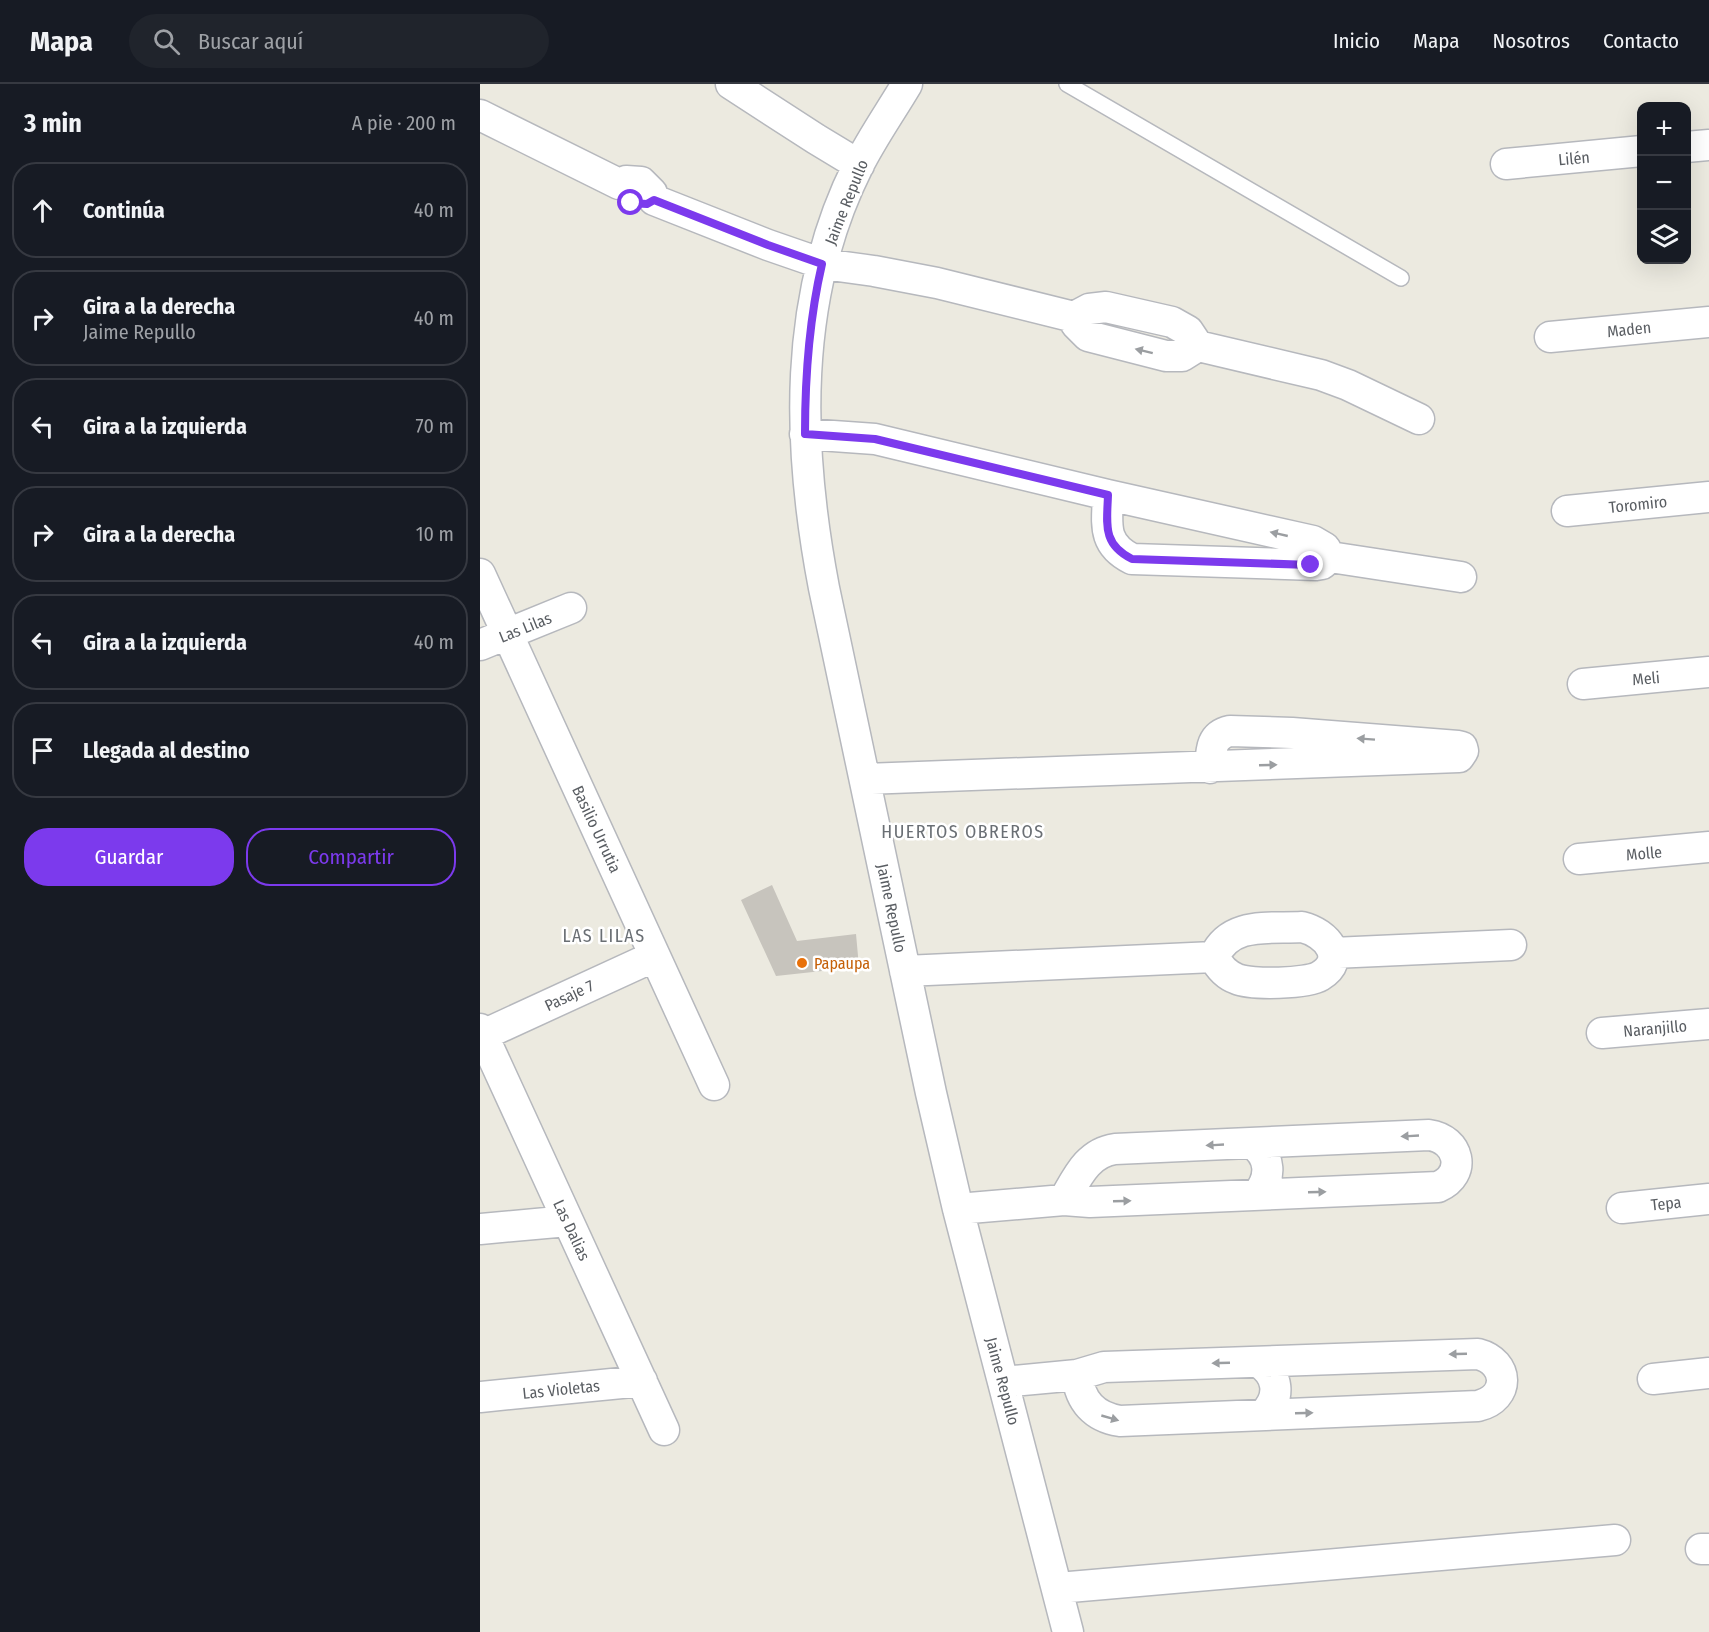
<!DOCTYPE html>
<html lang="es">
<meta charset="utf-8">
<style>
body{margin:0;font-family:"Fira Sans Condensed",sans-serif;background:#20242c;color:#f1f3f6}
.controls{position:absolute;right:18px;top:18px;display:grid;overflow:hidden;border-radius:12px;box-shadow:0 6px 24px #0002}
.controls button{width:54px;height:54px;display:grid;place-items:center;padding:0;border:0;border-bottom:2px solid #363941;background:#171b24;color:#f1f3f6;font:30px sans-serif}
.stop{position:absolute;width:18px;height:18px;margin:-14px;border:4px solid #7c3aed;border-radius:50%;background:#fff}
.stop.end{background:#7c3aed;border-color:#fff;box-shadow:0 2px 6px #0008}
.list{margin:0;padding:0;list-style:none}
h2{display:flex;justify-content:space-between;align-items:center;height:78px;margin:0;padding:0 24px;font-size:26px}
h2 small{font-size:20px;font-weight:400;color:#9ea1a6}
.list li{display:grid;grid-template-columns:39px 1fr auto;gap:18px;align-items:center;box-sizing:border-box;height:96px;margin:0 12px 12px;padding:0 12px;border:2px solid #363941;border-radius:24px}
.list b{display:block;font-size:22px;white-space:nowrap}
.list p{margin:0;font-size:20px;white-space:nowrap;color:#9ea1a6}
.list em{font-size:20px;font-style:normal;color:#9ea1a6}
.actions{display:flex;gap:12px;padding:18px 24px}
.actions a{flex:1;padding:14px 0;border:2px solid #7c3aed;border-radius:24px;text-align:center;font-size:21px;color:#7c3aed}
.actions .main{background:#7c3aed;color:#fff}
.icon{flex:none;width:33px;height:33px;fill:none;stroke:currentColor;stroke-width:2;stroke-linecap:round;stroke-linejoin:round}
.map{position:relative;flex:none;width:1229px;height:1548px;overflow:hidden}
header{display:flex;align-items:center;gap:36px;box-sizing:border-box;height:84px;padding:0 30px;background:#171b24;border-bottom:2px solid #363941}
header strong{font-size:28px}
nav{display:flex;gap:33px;margin-inline-start:auto;font-size:21px}
.search{width:420px;height:54px;background:#20242c;display:flex;align-items:center;gap:15px;box-sizing:border-box;padding:0 21px;border-radius:33px;color:#9ea1a6;font-size:22px}
main{display:flex}
aside{flex:1;background:#171b24}
.map>svg:first-child{display:block}
</style>
<header>
<strong>Mapa</strong>
<div class="search"><svg class="icon" aria-label="search" viewBox="0 0 24 24"><circle cx="10" cy="10" r="6"/><path d="M15 15l6 6"/></svg>Buscar aquí</div>
<nav><a>Inicio</a><a>Mapa</a><a>Nosotros</a><a>Contacto</a></nav>
</header>
<main>
<aside>
<h2>3 min<small>A pie · 200 m</small></h2>
<ul class="list">
<li><svg class="icon" aria-label="ahead" viewBox="0 0 24 24"><path d="M12 20V5M6 11l6-6 6 6"/></svg><div><b>Continúa</b></div><em>40 m</em></li>
<li><svg class="icon" aria-label="right" viewBox="0 0 24 24"><path d="M7 20v-9h11M14 6l5 5-5 5"/></svg><div><b>Gira a la derecha</b><p>Jaime Repullo</p></div><em>40 m</em></li>
<li><svg class="icon" aria-label="left" viewBox="0 0 24 24"><path d="M17 20v-9H6M10 6l-5 5 5 5"/></svg><div><b>Gira a la izquierda</b></div><em>70 m</em></li>
<li><svg class="icon" aria-label="right" viewBox="0 0 24 24"><path d="M7 20v-9h11M14 6l5 5-5 5"/></svg><div><b>Gira a la derecha</b></div><em>10 m</em></li>
<li><svg class="icon" aria-label="left" viewBox="0 0 24 24"><path d="M17 20v-9H6M10 6l-5 5 5 5"/></svg><div><b>Gira a la izquierda</b></div><em>40 m</em></li>
<li><svg class="icon" aria-label="arrive" viewBox="0 0 24 24"><path d="M6 21V4h12l-3 4 3 4H6"/></svg><div><b>Llegada al destino</b></div></li>
</ul>
<div class="actions"><a class="main">Guardar</a><a>Compartir</a></div>
</aside>
<div class="map">
<svg width="1229" height="1548" viewBox="0 0 1229 1548">
<rect width="100%" height="100%" fill="#eceae0"/>
<path fill="#c7c4bd" d="M292,801L317,857L376,850L379,883L296,892L261,816Z"/>
<g fill="none" stroke-linecap="round" stroke-linejoin="round">
<g stroke="#b6b8bd" stroke-width="18">
<path id="service" d="M587,0L921,194"/>
</g>
<g stroke="#b6b8bd" stroke-width="33">
<path id="minor" d="M251,0L336,55L379,81
M427,0C411,27 392,54 378,82C312,213 317,363 344,504L451,1009L478,1125L588,1548
M0,31L139,100L146,97L161,98L172,109L174,116L288,161L343,180L394,187L457,199L594,233L609,225L626,223L692,238L708,247L718,262L841,291L868,301L939,335
M1206,63L1229,61
M1026,80L1162,67
M594,233L596,240L608,252L686,272H702L718,262
M1070,253L1229,238
M325,350L395,355L628,411L833,457L845,464L850,473L981,493
M628,411C627,440 622,460 652,475L836,481L842,480L850,473
M1087,427L1229,413
M0,490L234,1001
M0,561L91,524
M1103,600L1229,588
M385,695L979,673L983,667L982,663L978,662L812,649L750,647C731,651 731,666 730,684
M1099,775L1229,763
M822,843C847,849 868,875 840,892C827,900 771,901 757,895C746,891 739,883 734,873C750,837 789,845 822,843Z
M853,869L1031,861
M425,887L734,873
M0,945L184,1346
M1122,949L1229,940
M3,951L175,872
M772,1059C791,1073 792,1093 777,1111
M1142,1124L1229,1115
M478,1125L584,1116L610,1118L958,1103C988,1090 979,1055 949,1051L635,1065C607,1069 597,1094 584,1116
M0,1145L88,1137
M778,1278C799,1291 801,1313 784,1330
M1173,1295L1229,1289
M523,1298L597,1291L624,1283L998,1270C1029,1278 1031,1314 998,1322L640,1337C614,1333 600,1317 597,1291
M0,1313L162,1297
M1221,1465H1229
M578,1504L1135,1456"/>
</g>
<use href="#service" stroke="#fff" stroke-width="15"/>
<use href="#minor" stroke="#fff" stroke-width="30"/>
</g>
<defs><path id="oneway-solid" d="M-6-.8H1V-3.2L6.5 0L1 3.2V.8H-6Z" transform="scale(1.5)"/></defs>
<g fill="#9b9ea1">
<use href="#oneway-solid" transform="translate(664 267) rotate(-166)"/>
<use href="#oneway-solid" transform="translate(799 450) rotate(-167)"/>
<use href="#oneway-solid" transform="translate(886 655) rotate(-176)"/>
<use href="#oneway-solid" transform="translate(788 681) rotate(-2)"/>
<use href="#oneway-solid" transform="translate(930 1052) rotate(177)"/>
<use href="#oneway-solid" transform="translate(735 1061) rotate(177)"/>
<use href="#oneway-solid" transform="translate(837 1108) rotate(-2)"/>
<use href="#oneway-solid" transform="translate(642 1117) rotate(-2)"/>
<use href="#oneway-solid" transform="translate(978 1270) rotate(178)"/>
<use href="#oneway-solid" transform="translate(741 1279) rotate(178)"/>
<use href="#oneway-solid" transform="translate(824 1329) rotate(-2)"/>
<use href="#oneway-solid" transform="translate(630 1334) rotate(16)"/>
</g>
<g fill="none" stroke-linecap="round" stroke-linejoin="round">
<path stroke="#7c3aed" stroke-width="8" d="M151,119L167,120L174,116L288,161L342,180C329,236 325,292 325,350L395,355L628,411C627,440 622,460 652,475L831,481"/>
</g>
<circle fill="#e8710a" stroke="#fff" stroke-width="2" cx="322" cy="879" r="6"/>
<g text-anchor="middle" stroke-width="5" stroke-linejoin="round" paint-order="stroke">
<g font-size="16" fill="#595d62" stroke="#fff">
<text transform="translate(1094 74) rotate(-5)" y="6">Lilén</text>
<text transform="translate(366 118) rotate(-68)" y="6">Jaime Repullo</text>
<text transform="translate(1149 245) rotate(-6)" y="6">Maden</text>
<text transform="translate(1158 420) rotate(-6)" y="6">Toromiro</text>
<text transform="translate(45 543) rotate(-22)" y="6">Las Lilas</text>
<text transform="translate(1166 594) rotate(-5)" y="6">Meli</text>
<text transform="translate(117 745) rotate(65)" y="6">Basilio Urrutia</text>
<text transform="translate(1164 769) rotate(-5)" y="6">Molle</text>
<text transform="translate(412 824) rotate(78)" y="6">Jaime Repullo</text>
<text transform="translate(89 911) rotate(-25)" y="6">Pasaje 7</text>
<text transform="translate(1175 944) rotate(-5)" y="6">Naranjillo</text>
<text transform="translate(1186 1119) rotate(-6)" y="6">Tepa</text>
<text transform="translate(92 1146) rotate(65)" y="6">Las Dalias</text>
<text transform="translate(523 1297) rotate(75)" y="6">Jaime Repullo</text>
<text transform="translate(81 1305) rotate(-6)" y="6">Las Violetas</text>
</g>
<g font-size="16" fill="#c56008" stroke="#fff" text-anchor="start">
<text x="334" y="885">Papaupa</text>
</g>
<g font-size="18" letter-spacing="1.5" fill="#6a6f74" stroke="#fff">
<text x="483" y="754">HUERTOS OBREROS</text>
<text x="124" y="858">LAS LILAS</text>
</g>
</g>
</svg>
<div class="controls">
<button>+</button>
<button>−</button>
<button><svg class="icon" aria-label="layers" viewBox="0 0 24 24"><path d="M12 4l9 5-9 5-9-5zM3 14l9 5 9-5"/></svg></button>
</div>
<div class="stop" style="left:151px;top:119px"></div>
<div class="stop end" style="left:831px;top:481px"></div>
</div>
</main>
